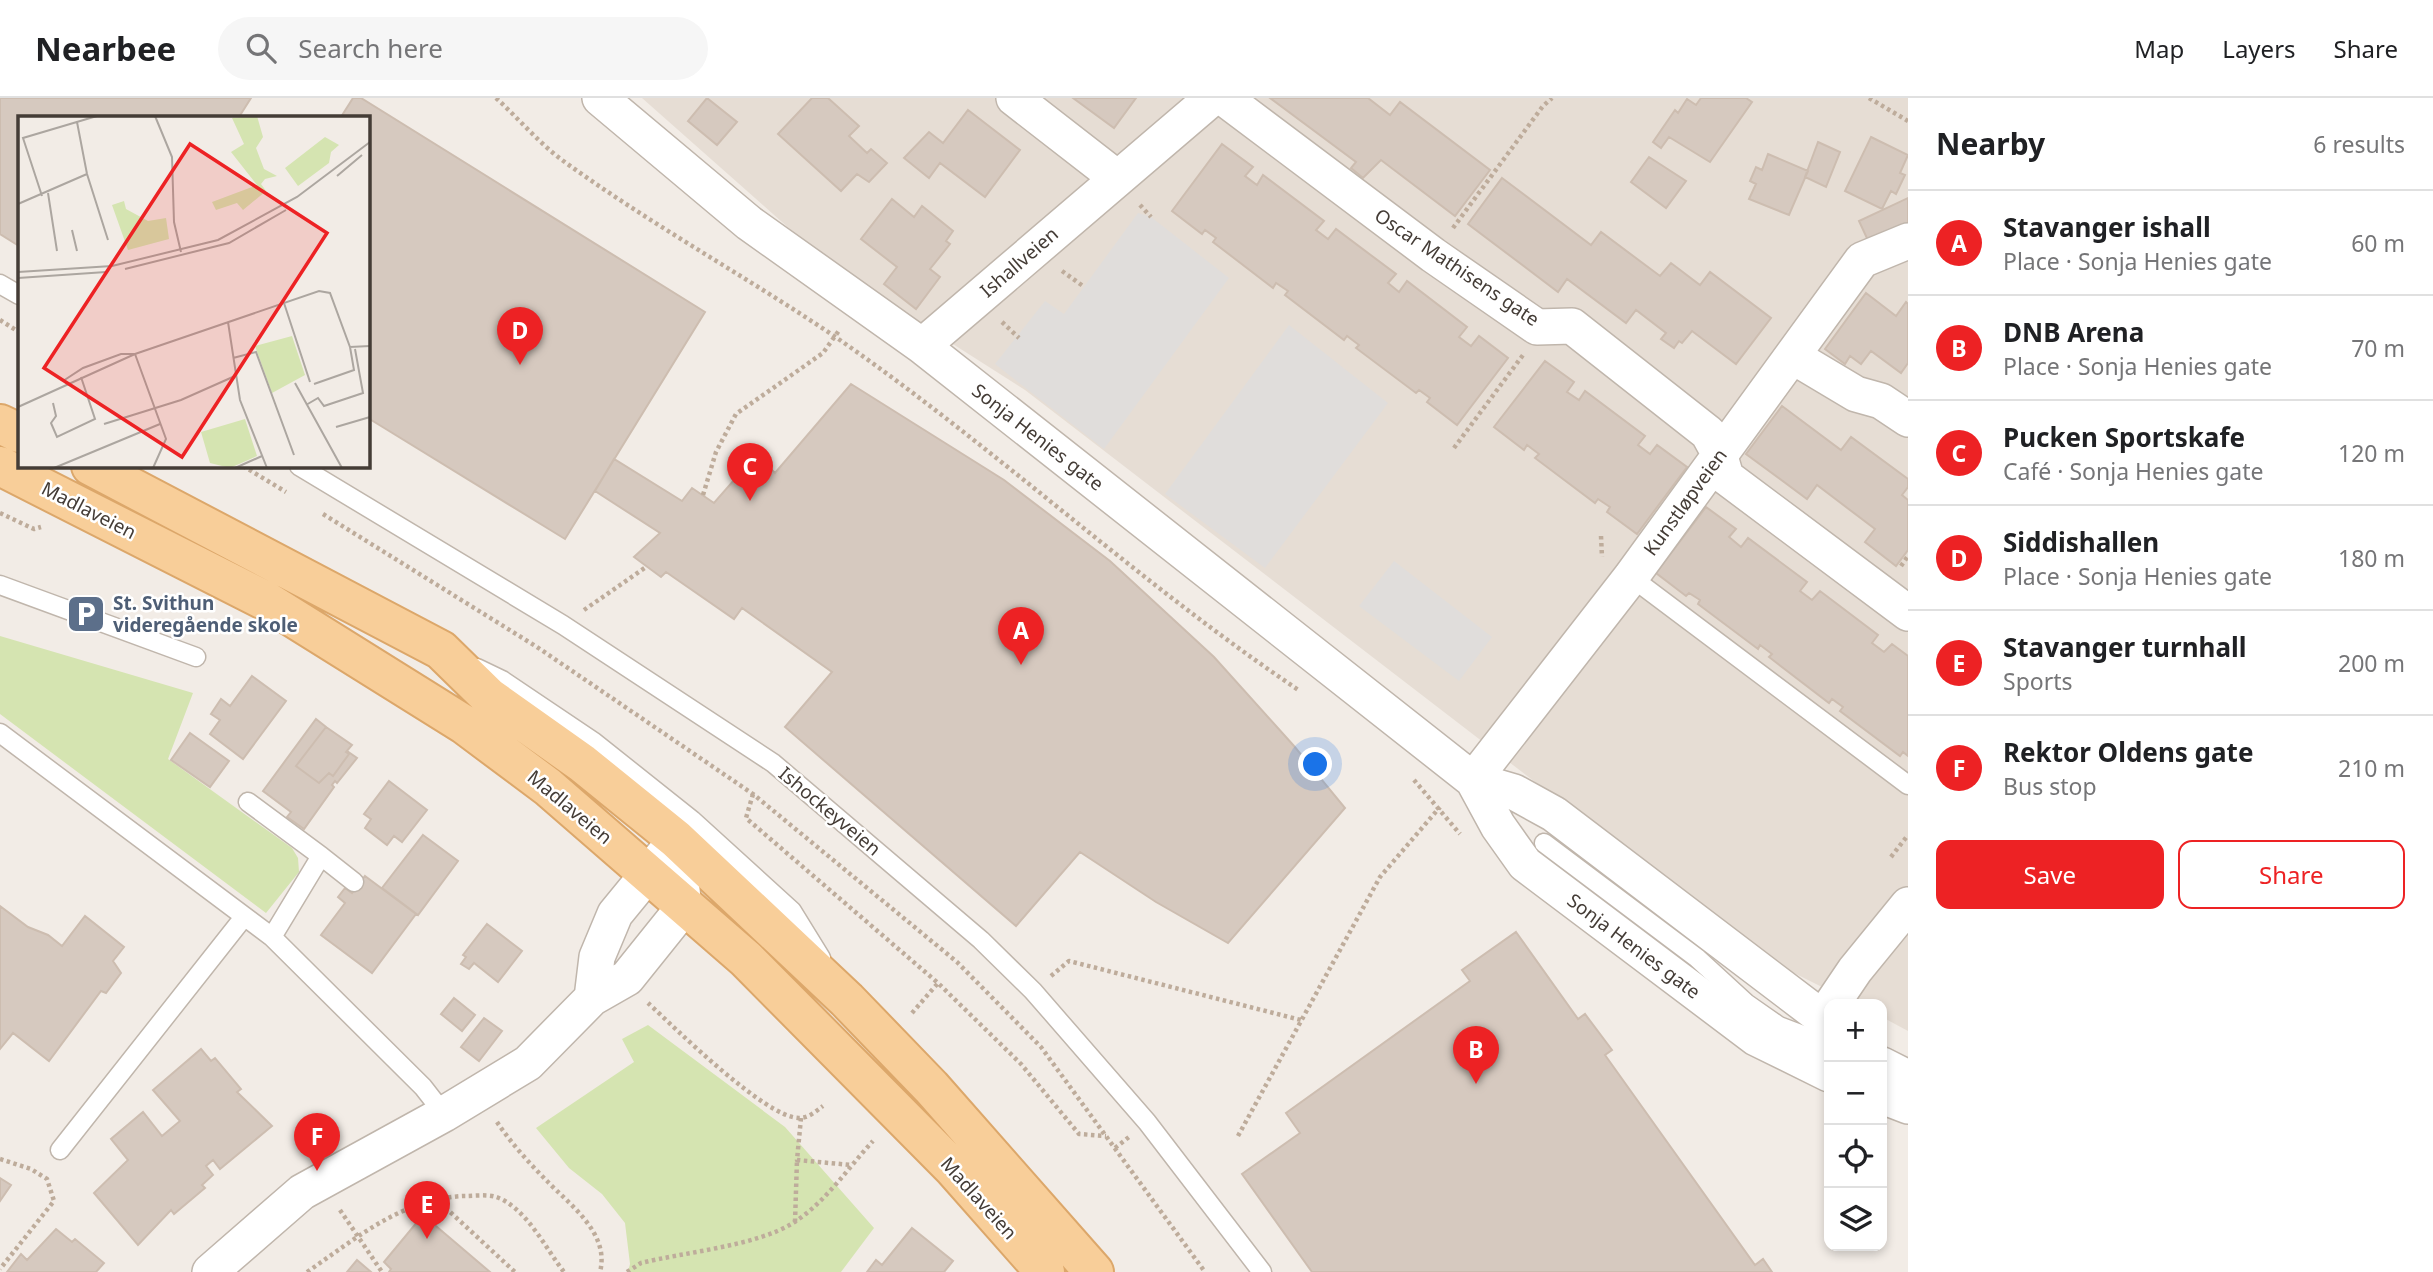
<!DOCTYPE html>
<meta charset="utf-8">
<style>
:root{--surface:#fff;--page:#f6f6f6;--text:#202124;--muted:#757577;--line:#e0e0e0;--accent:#ed2224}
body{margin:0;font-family:"Noto Sans",sans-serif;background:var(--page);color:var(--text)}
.controls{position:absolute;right:21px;bottom:21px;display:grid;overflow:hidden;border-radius:14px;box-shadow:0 4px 10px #0003}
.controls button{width:63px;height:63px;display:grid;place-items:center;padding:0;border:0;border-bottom:2px solid var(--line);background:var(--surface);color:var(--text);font:35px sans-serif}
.you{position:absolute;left:1316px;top:667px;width:24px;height:24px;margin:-18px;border:5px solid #fff;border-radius:50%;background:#1a73e8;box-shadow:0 0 0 10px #1a73e833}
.badge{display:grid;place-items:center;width:46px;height:46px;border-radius:50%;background:var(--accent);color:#fff;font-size:23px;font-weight:700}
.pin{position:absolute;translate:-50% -58px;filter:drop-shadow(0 2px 4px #0008)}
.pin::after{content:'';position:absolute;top:37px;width:24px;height:21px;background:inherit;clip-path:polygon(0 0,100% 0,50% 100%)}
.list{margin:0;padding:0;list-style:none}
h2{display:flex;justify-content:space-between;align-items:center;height:91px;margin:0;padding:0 28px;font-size:30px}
h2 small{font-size:23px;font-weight:400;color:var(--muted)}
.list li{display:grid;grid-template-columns:46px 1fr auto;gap:21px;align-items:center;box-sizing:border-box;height:105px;padding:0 28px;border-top:2px solid var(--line)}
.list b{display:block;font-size:26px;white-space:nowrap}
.list p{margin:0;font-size:23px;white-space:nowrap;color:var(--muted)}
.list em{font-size:23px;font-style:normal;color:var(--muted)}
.actions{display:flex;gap:14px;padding:21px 28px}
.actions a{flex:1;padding:16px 0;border:2px solid var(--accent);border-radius:14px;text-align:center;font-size:24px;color:var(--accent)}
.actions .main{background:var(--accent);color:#fff}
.icon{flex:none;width:38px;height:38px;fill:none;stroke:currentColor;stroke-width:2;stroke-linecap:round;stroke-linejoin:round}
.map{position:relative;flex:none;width:1908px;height:1174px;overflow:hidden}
header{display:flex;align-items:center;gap:42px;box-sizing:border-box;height:98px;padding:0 35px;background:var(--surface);border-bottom:2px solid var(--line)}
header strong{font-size:33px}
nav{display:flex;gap:38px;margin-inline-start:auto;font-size:24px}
.search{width:490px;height:63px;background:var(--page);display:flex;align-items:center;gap:18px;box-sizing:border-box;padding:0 24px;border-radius:38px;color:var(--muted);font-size:26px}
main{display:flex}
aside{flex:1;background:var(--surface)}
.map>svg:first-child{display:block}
.residential{fill:#e6ddd4}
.green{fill:#d5e4b1}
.parking{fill:#e0dddb}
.building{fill:#d6c9bf;stroke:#cdbdb0;stroke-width:2}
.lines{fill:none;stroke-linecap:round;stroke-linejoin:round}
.lane-casing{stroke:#c0b6ac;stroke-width:21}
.street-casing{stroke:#c0b6ac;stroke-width:38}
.primary-casing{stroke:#dca76a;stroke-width:42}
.path{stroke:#beac9b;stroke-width:4.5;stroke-dasharray:3.5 3.5;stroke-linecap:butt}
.lane{stroke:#fff;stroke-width:18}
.street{stroke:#fff;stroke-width:35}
.primary{stroke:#f8ce99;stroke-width:38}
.labels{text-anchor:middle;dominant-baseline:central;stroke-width:5;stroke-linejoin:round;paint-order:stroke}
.street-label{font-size:19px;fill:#443c36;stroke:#fff}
.service-label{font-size:19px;font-weight:bold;fill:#4e5e75;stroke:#fff;text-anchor:start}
.inset-road{fill:none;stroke:#aca6a0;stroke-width:2}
.view{fill:#ed2224;fill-opacity:0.15;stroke:#ed2224;stroke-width:3.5}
.inset-edge{fill:none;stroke:#443c36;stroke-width:3.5}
</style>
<header>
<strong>Nearbee</strong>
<div class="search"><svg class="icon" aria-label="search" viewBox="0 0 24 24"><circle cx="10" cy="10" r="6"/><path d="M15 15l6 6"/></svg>Search here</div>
<nav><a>Map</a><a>Layers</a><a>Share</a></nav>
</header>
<main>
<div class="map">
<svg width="1908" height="1174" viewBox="0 0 1908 1174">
<rect width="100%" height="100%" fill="#f2ece6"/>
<path class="residential" d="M642 0H1908V933L1882 919V906H1856L1764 860 1025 292 835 171Z"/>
<path class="green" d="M0 538 193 595 168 661 292 750 298 760 299 774 266 815 0 616Z
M648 927 785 1029 874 1130 841 1174H628L630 1166 625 1125 602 1096 569 1070 536 1030 634 964 622 941Z"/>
<path class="parking" d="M1138 115 1151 119 1229 180 1104 351 995 266 1045 203 1064 216Z
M1289 227 1388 305 1265 470 1165 396Z
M1394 463 1492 539 1459 583 1359 508Z"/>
<path class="building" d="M0 0H251L239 19H19V148L0 136Z
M353 0H361L705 214 565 441 368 320V19H341Z
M707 0 737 24 717 47 688 23Z
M812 0H828L859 28 849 38 867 55 871 51 887 65 869 84 857 76 841 93 778 36Z
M1073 0H1136L1114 30Z
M1270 0H1368L1390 17 1400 4 1490 72 1455 118 1381 62 1363 80 1351 70 1356 64Z
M1701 0H1746L1752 4 1710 64 1669 39 1661 50 1653 44 1675 12 1678 15 1687 1 1696 7Z
M968 12 1020 52 985 99 940 65 929 80 904 60 929 34 943 45Z
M1871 39 1908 57 1900 75 1905 77 1896 96 1891 93 1882 111 1845 93Z
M1818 44 1840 54 1826 89 1805 79Z
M1222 46 1253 69 1245 78 1257 87 1263 77 1324 123 1316 132 1328 141 1336 131 1396 176 1388 185 1399 194 1407 183 1467 229 1459 239 1471 248 1479 238 1508 260 1457 327 1427 304 1430 300 1419 292 1416 295 1356 250 1359 247 1347 238 1344 242 1285 197 1288 193 1276 185 1273 190 1213 144 1216 140 1205 132 1202 136 1172 113Z
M1768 56 1808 73 1789 117 1749 101 1756 86 1750 83 1756 69 1762 72Z
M1649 59 1686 83 1666 110 1631 84Z
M1502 80 1591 147 1601 134 1660 178 1671 165 1700 187 1710 174 1771 220 1736 266 1692 233 1682 245 1679 243 1674 250 1661 241 1666 235 1636 212 1626 225 1567 181 1558 194 1468 126Z
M1908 100V132L1871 149 1859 123Z
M892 101 914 119 922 108 953 133 946 143 950 146 930 171 940 179 916 211 884 186 897 169 861 141Z
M1866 195 1896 218 1906 204 1908 206V265L1901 275 1871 253 1861 266 1850 258 1845 266 1825 251Z
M1545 263 1574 284 1567 294 1579 302 1585 293 1645 338 1638 347 1650 356 1657 347 1687 369 1637 436 1607 414 1610 409 1598 401 1595 405 1535 360 1539 356 1527 347 1524 352 1494 329Z
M851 286 1004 382 1110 463 1214 559 1294 648 1345 710 1228 845 1156 804 1080 754 1016 828 785 629 832 574 742 510 734 521 666 474 661 479 634 459 660 435 595 393 614 361 682 403 692 390 714 405 756 357 775 375Z
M1782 308 1841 352 1851 339 1908 381V389L1902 397 1908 402V452L1896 468 1865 444 1875 431 1817 387 1807 401 1746 356Z
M1706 409 1736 431 1729 439 1741 449 1748 440 1807 484 1800 493 1812 502 1820 493 1878 537 1872 545 1884 554 1892 546 1908 558V658L1903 654 1900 658 1840 613 1843 609 1832 601 1829 605 1769 559 1772 556 1760 547 1758 551 1698 506 1700 502 1689 495 1686 498 1656 475Z
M252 578 286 603 243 661 210 636 220 622 211 616 221 601 230 608Z
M316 621 326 629 296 668 319 685 329 675 333 678 349 656 347 653 357 660 337 685 335 683 332 687 334 689 304 731 287 719 291 714 263 693Z
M326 629 352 647 346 654 349 656 333 678 329 675 319 685 296 668Z
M190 635 229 663 210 689 171 662Z
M389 683 427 712 402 744 394 738 387 747 365 730 371 721 364 716Z
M423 737 458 763 418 817 382 790Z
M365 778 416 816 372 875 321 837 345 805 338 799 345 790 352 795Z
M0 808 28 829 48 837 62 848 85 818 124 849 113 863 121 875 106 895 101 893 49 963 13 935 0 951Z
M487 826 522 853 498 884 474 865 469 871 461 866 466 859 463 857Z
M1516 834 1578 921 1585 916 1612 952 1605 957 1755 1167 1763 1161 1772 1174H1312L1242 1076 1300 1035 1286 1015 1470 883 1462 872Z
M454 900 475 917 462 933 441 916Z
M484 920 502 933 479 963 461 949Z
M201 951 211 963 215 960 241 991 237 994 272 1028 220 1071 213 1062 206 1068 213 1077 202 1087 205 1090 174 1116 171 1112 138 1147 94 1095 128 1062 111 1041 143 1014 162 1038 180 1023 153 992Z
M0 1080 11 1087 0 1103Z
M423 1117 490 1174H389L391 1171 384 1164Z
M912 1130 953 1163 944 1174H867L876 1162 882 1167Z
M56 1131 72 1144 75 1141 104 1165 96 1174H7L21 1156 27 1162Z
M357 1162 371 1174H347Z"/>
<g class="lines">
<defs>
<path id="lane" d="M0 186 19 197
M299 368 563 527 773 665 981 842 1033 893 1147 1024 1262 1174
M1631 479 1908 687
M0 487 196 559
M477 570 502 582 594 644 692 722 792 813 821 860
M0 635 272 839 423 989 444 1016
M248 704 321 758
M1544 745 1697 860 1746 905 1779 928 1829 947
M272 839 321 758 354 784
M60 1052 244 819"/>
<path id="street" d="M600 0 749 125 922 248 1473 682 1514 694 1554 716 1829 925
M1014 0 1117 80
M1224 0 1433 157 1537 229 1572 228 1708 335 1719 355 1726 379 1908 515
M922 248 1212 0
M1794 259 1856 296 1881 303 1908 321
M1473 682 1631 479 1862 162 1908 143
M1473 682 1498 728 1525 766 1756 940 1829 976
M592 900 597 859 615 816 665 755
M1832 906 1855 872 1908 807
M1882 967 1908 980
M1882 998 1908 1008
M210 1174 302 1094 444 1016 528 965 592 900 627 880 684 809 676 741"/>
<path id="primary" d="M0 326 19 335
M0 368 268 504 465 627 548 689 746 861 954 1071 1045 1174
M91 368 441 552 489 599 582 665 676 741 847 902 931 989 1094 1174"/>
</defs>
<use href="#lane" class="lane-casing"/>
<use href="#street" class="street-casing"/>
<use href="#primary" class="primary-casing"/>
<path class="path" d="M496 0C518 20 538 44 562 62 650 126 747 179 837 240 996 350 1140 486 1300 593
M1869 0 1908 23
M1140 107 1151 119
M1453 130 1543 8 1552 0
M1062 173 1083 188
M0 222 19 234
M1002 224 1019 240
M1454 350 1523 257
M243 368 286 394
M703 397 716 354 736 316 823 255 840 231
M0 415 34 431 41 429
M323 416 537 549 753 696 957 864 1041 949 1205 1174
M1601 438 1602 459
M1901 468 1908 458
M584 512 646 469
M1414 682 1460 736
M753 696 746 720 938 885 1021 966 1079 1036 1106 1038
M1891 759 1908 737
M1051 878 1069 863 1301 922
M648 905C675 930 766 1020 799 1020 809 1020 816 1013 823 1008
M912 915 938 885
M801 1020 797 1062 851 1067
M497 1024C511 1045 529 1065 547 1083 570 1107 610 1135 600 1174
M1238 1038 1380 779 1440 709
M1115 1050 1129 1039
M0 1061 31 1071 47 1081 54 1103 0 1171
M435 1100 515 1174
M340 1112 382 1174
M795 1124 797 1062
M307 1174C357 1140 401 1101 464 1098 474 1098 487 1096 496 1099 526 1109 546 1151 564 1174
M627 1174 641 1165C685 1154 756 1148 793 1125 826 1104 847 1071 873 1043"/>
<use href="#lane" class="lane"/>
<use href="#street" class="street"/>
<use href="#primary" class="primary"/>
</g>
<defs>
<symbol id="parking-square" viewBox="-11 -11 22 22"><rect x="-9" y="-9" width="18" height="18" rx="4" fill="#5c6f8a" stroke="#fff"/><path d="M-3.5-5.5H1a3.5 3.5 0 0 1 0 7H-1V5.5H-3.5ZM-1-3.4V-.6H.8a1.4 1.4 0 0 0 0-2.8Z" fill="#fff"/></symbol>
</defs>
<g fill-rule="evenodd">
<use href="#parking-square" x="64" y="494" width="44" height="44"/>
</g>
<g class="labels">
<g class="street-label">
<text transform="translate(1019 164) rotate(-41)">Ishallveien</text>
<text transform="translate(1457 169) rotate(34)">Oscar Mathisens gate</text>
<text transform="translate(1038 339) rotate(38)">Sonja Henies gate</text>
<text transform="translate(1685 404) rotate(-54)">Kunstløpveien</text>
<text transform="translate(89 412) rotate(27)">Madlaveien</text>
<text transform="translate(570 709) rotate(40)">Madlaveien</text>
<text transform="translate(830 713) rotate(40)">Ishockeyveien</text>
<text transform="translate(1634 848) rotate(37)">Sonja Henies gate</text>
<text transform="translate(979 1100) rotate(48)">Madlaveien</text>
</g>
<g class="service-label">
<text x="113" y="505">St. Svithun<tspan x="113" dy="22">videregående skole</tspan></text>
</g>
</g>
<g transform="translate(18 18)">
<rect width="352" height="352" fill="#f2ece6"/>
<path d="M239 0 245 21 238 32 246 53 259 60 247 63 243 68 248 75 225 94 219 87 198 94 194 86 239 69 213 36 226 28 214 2ZM307 21 321 29 313 36 311 47 280 70 267 52ZM106 85 108 93 130 105 148 102 151 123 110 134 94 89ZM274 220 287 259 254 277 237 230ZM227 303 239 340 212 352 192 347 183 316Z" fill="#d5e4b1"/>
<path class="inset-road" d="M137 0 154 41 156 106 163 136M59 6 69 58 90 124M319 60 344 39M30 77 39 135M24 80 5 22 79 0M0 88 69 58M54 114 59 135M107 153 211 127 268 94M0 156 94 150 200 124 279 81 352 26M0 162 88 156M266 187 292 266M210 206 222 284 249 352M117 238 148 323 135 352M215 242 238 236 276 339M45 265 65 252 103 238H117M277 267 324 352M296 268 336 254 332 231M35 287 38 300 33 307 39 321 77 303 63 261M288 289 300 282 306 290 345 277 337 233M0 291 117 238 301 175 312 177 332 231 352 230M86 308 163 284 217 260M318 311 352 301M36 352 142 308M217 352 244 340"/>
<path class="view" d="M172 28 309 117 164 341 26 252Z"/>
<rect width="352" height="352" class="inset-edge"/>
</g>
</svg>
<div class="controls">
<button>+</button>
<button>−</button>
<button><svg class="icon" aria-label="locate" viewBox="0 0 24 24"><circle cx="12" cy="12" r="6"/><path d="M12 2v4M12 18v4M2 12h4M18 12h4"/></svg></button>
<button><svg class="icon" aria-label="layers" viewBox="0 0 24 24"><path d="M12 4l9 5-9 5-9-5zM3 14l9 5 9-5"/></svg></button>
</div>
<div class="you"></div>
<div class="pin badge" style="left:1021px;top:567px">A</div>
<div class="pin badge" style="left:1476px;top:986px">B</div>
<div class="pin badge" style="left:750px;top:403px">C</div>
<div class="pin badge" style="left:520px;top:267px">D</div>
<div class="pin badge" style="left:427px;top:1141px">E</div>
<div class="pin badge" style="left:317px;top:1073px">F</div>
</div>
<aside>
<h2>Nearby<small>6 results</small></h2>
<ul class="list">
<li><span class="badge">A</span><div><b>Stavanger ishall</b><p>Place · Sonja Henies gate</p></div><em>60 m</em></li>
<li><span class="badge">B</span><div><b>DNB Arena</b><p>Place · Sonja Henies gate</p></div><em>70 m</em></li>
<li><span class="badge">C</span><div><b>Pucken Sportskafe</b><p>Café · Sonja Henies gate</p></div><em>120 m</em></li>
<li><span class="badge">D</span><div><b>Siddishallen</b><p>Place · Sonja Henies gate</p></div><em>180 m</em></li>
<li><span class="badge">E</span><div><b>Stavanger turnhall</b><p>Sports</p></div><em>200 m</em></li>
<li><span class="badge">F</span><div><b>Rektor Oldens gate</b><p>Bus stop</p></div><em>210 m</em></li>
</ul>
<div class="actions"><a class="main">Save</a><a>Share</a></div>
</aside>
</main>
